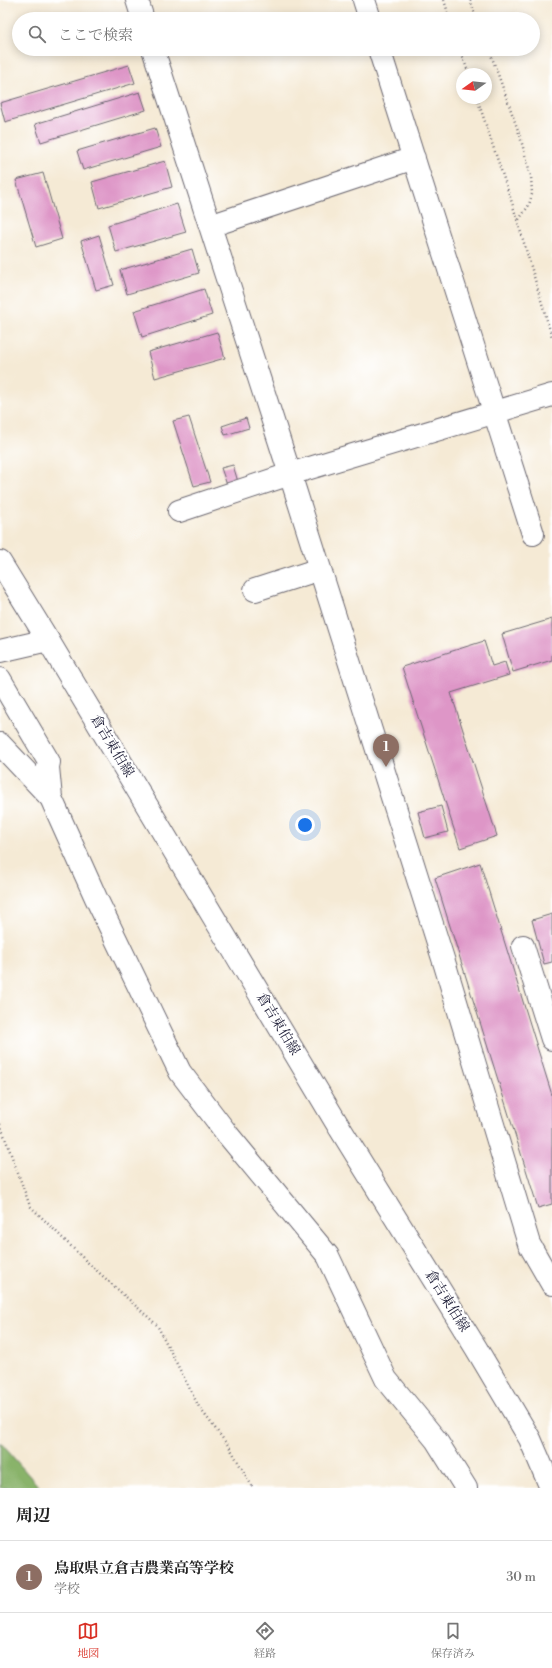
<!DOCTYPE html>
<html lang="ja">
<meta charset="utf-8">
<style>
:root{--surface:#fff;--page:#f2f2f2;--text:#222;--muted:#767676;--line:#e0e0e0;--accent:#d93025}
body{margin:0;font-family:"Libre Bodoni","Noto Serif JP",serif;background:var(--page);color:var(--text)}
.compass{position:absolute;left:456px;top:68px;width:36px;height:36px;border-radius:50%;background:var(--surface);box-shadow:0 2px 10px #0003;rotate:255deg}
.you{position:absolute;left:305px;top:825px;width:14px;height:14px;margin:-10px;border:3px solid #fff;border-radius:50%;background:#1a73e8;box-shadow:0 0 0 6px #1a73e833}
.badge{display:grid;place-items:center;width:26px;height:26px;border-radius:50%;background:var(--accent);color:#fff;font-size:13px;font-weight:700}
.pin{position:absolute;translate:-50% -33px;filter:drop-shadow(0 1px 2px #0008)}
.pin::after{content:'';position:absolute;top:21px;width:14px;height:12px;background:inherit;clip-path:polygon(0 0,100% 0,50% 100%)}
.list{margin:0;padding:0;list-style:none}
h2{display:flex;justify-content:space-between;align-items:center;height:52px;margin:0;padding:0 16px;font-size:17px}
h2 small{font-size:13px;font-weight:400;color:var(--muted)}
.list li{display:grid;grid-template-columns:26px 1fr auto;gap:12px;align-items:center;box-sizing:border-box;height:72px;padding:0 16px;border-top:1px solid var(--line)}
.list b{display:block;font-size:15px;white-space:nowrap}
.list p{margin:0;font-size:13px;white-space:nowrap;color:var(--muted)}
.list em{font-size:13px;font-style:normal;color:var(--muted)}
.icon{flex:none;width:22px;height:22px;fill:none;stroke:currentColor;stroke-width:2;stroke-linecap:round;stroke-linejoin:round}
.map{position:relative;flex:none;width:552px;height:1488px;overflow:hidden}
.search{position:absolute;background:var(--surface);box-shadow:0 2px 10px #0003;left:12px;right:12px;top:12px;height:44px;display:flex;align-items:center;gap:10px;box-sizing:border-box;padding:0 14px;border-radius:22px;color:var(--muted);font-size:15px}
.sheet{height:124px;background:var(--surface)}
nav{display:flex;justify-content:space-around;align-items:center;box-sizing:border-box;height:56px;border-top:1px solid var(--line);background:var(--surface);font-size:11px;color:var(--muted)}
nav a{display:grid;justify-items:center;gap:2px}
nav .on{color:var(--accent)}
.map>svg:first-child{display:block}
.forest{fill:#89b36a;stroke:#566a52}
.building{fill:#de96c7}
.lines{fill:none;stroke-linecap:round;stroke-linejoin:round}
.minor-casing{stroke:#6c6871;stroke-width:24}
.major-casing{stroke:#6c6871;stroke-width:24}
.path{stroke:#6c6871;stroke-width:2.5;stroke-dasharray:1 3;stroke-linecap:butt}
.minor{stroke:#fff;stroke-width:22}
.major{stroke:#fff;stroke-width:22}
.labels{text-anchor:middle;dominant-baseline:central;stroke-width:4;stroke-linejoin:round;paint-order:stroke}
.street-label{font-size:14px;fill:#22223b;stroke:#fff}
</style>
<div class="map">
<svg width="552" height="1488" viewBox="0 0 552 1488">
<rect width="100%" height="100%" fill="#fff"/>
<filter id="ink" filterUnits="userSpaceOnUse"><feTurbulence type="fractalNoise" baseFrequency=".025" numOctaves="2"/><feDisplacementMap in="SourceGraphic" scale="8" xChannelSelector="R" yChannelSelector="G"/><feConvolveMatrix kernelMatrix="1 2 1 2 8 2 1 2 1" color-interpolation-filters="sRGB"/></filter>
<filter id="wash" filterUnits="userSpaceOnUse"><feTurbulence type="fractalNoise" baseFrequency=".012" numOctaves="4" result="noise"/><feDisplacementMap in="SourceGraphic" scale="16" xChannelSelector="R" yChannelSelector="G"/><feGaussianBlur stdDeviation="0.9" result="paint"/><feColorMatrix in="noise" values="0 0 0 0 0 0 0 0 0 0 0 0 0 0 0 0 0 1.4 0 .05"/><feComposite in="paint" operator="in"/></filter>
<g filter="url(#wash)">
<rect width="100%" height="100%" fill="#f5ead5"/>
<path class="forest" d="M0 1442 40 1488H0Z"/>
<g id="blocks">
<path class="building" d="M129 65 135 83 5 122 0 103Z
M140 92 146 110 41 142 35 124Z
M155 128 161 147 83 170 77 151Z
M165 161 172 187 99 208 92 182Z
M43 173 62 239 36 247 16 180Z
M177 204 186 232 116 252 108 225Z
M99 235 114 285 96 290 81 241Z
M192 249 199 273 127 294 120 270Z
M204 289 212 315 142 337 134 311Z
M217 332 225 358 155 378 148 352Z
M189 417 210 482 194 486 173 421Z
M246 418 249 428 225 435 222 426Z
M233 465 238 482 227 485 221 468Z
M552 619V660L513 672 502 634Z
M484 641 492 666 505 662 509 675 451 693 497 836 460 848 402 667Z
M441 806 448 832 425 838 418 812Z
M480 863 552 1095V1204L538 1208 435 878Z
M552 914V962L544 964 532 920Z"/>
</g>
</g>
<g filter="url(#ink)">
<use href="#blocks" fill-opacity="0" stroke="#6c6871" stroke-width="1"/>
<g class="lines">
<defs>
<path id="minor" d="M137 0 143 19
M364 0 370 19
M153 49 290 474 445 965 529 1244 552 1284
M379 49 533 534
M210 226 414 158
M179 511 290 474 552 395
M255 590 320 569
M0 651 48 640
M0 679 49 762 48 767 51 798 96 898 180 1072 228 1135 328 1256 386 1379 436 1440 466 1488
M0 744 51 798
M523 946 552 1039"/>
<path id="major" d="M0 562 48 640 336 1122 476 1348 530 1439 551 1488"/>
</defs>
<use href="#minor" class="minor-casing"/>
<use href="#major" class="major-casing"/>
<path class="path" d="M444 0 450 19
M470 0 477 19
M460 49 469 74
M489 49 519 133 531 176 532 194 529 205 518 221
M477 98 513 206 552 337
M0 1124 30 1206 85 1260 157 1325 199 1407 230 1448 253 1488"/>
<use href="#minor" class="minor"/>
<use href="#major" class="major"/>
</g>
</g>
<g class="labels">
<g class="street-label">
<text transform="translate(112 746) rotate(59)">倉吉東伯線</text>
<text transform="translate(278 1024) rotate(59)">倉吉東伯線</text>
<text transform="translate(447 1301) rotate(58)">倉吉東伯線</text>
</g>
</g>
</svg>
<svg class="compass" viewBox="-18 -18 36 36"><path d="M0-13l5 13h-10z" fill="#e53935"/><path d="M0 13l5-13h-10z" fill="#767676"/></svg>
<div class="you"></div>
<div class="pin badge" style="left:386px;top:767px;background:#8d6e63">1</div>
<div class="search"><svg class="icon" aria-label="search" viewBox="0 0 24 24"><circle cx="10" cy="10" r="6"/><path d="M15 15l6 6"/></svg>ここで検索</div>
</div>
<section class="sheet">
<h2>周辺<small></small></h2>
<ul class="list">
<li><span class="badge" style="background:#8d6e63">1</span><div><b>鳥取県立倉吉農業高等学校</b><p>学校</p></div><em>30 m</em></li>
</ul>
</section>
<nav>
<a class="on"><svg class="icon" aria-label="map" viewBox="0 0 24 24"><path d="M3 6l6-2 6 2 6-2v14l-6 2-6-2-6 2zM9 4v14M15 6v14"/></svg>地図</a>
<a><svg class="icon" aria-label="directions" viewBox="0 0 24 24"><path d="M12 3l9 9-9 9-9-9zM9 14v-3h6M13 9l2 2-2 2"/></svg>経路</a>
<a><svg class="icon" aria-label="saved" viewBox="0 0 24 24"><path d="M7 4h10v16l-5-4-5 4z"/></svg>保存済み</a>
</nav>
